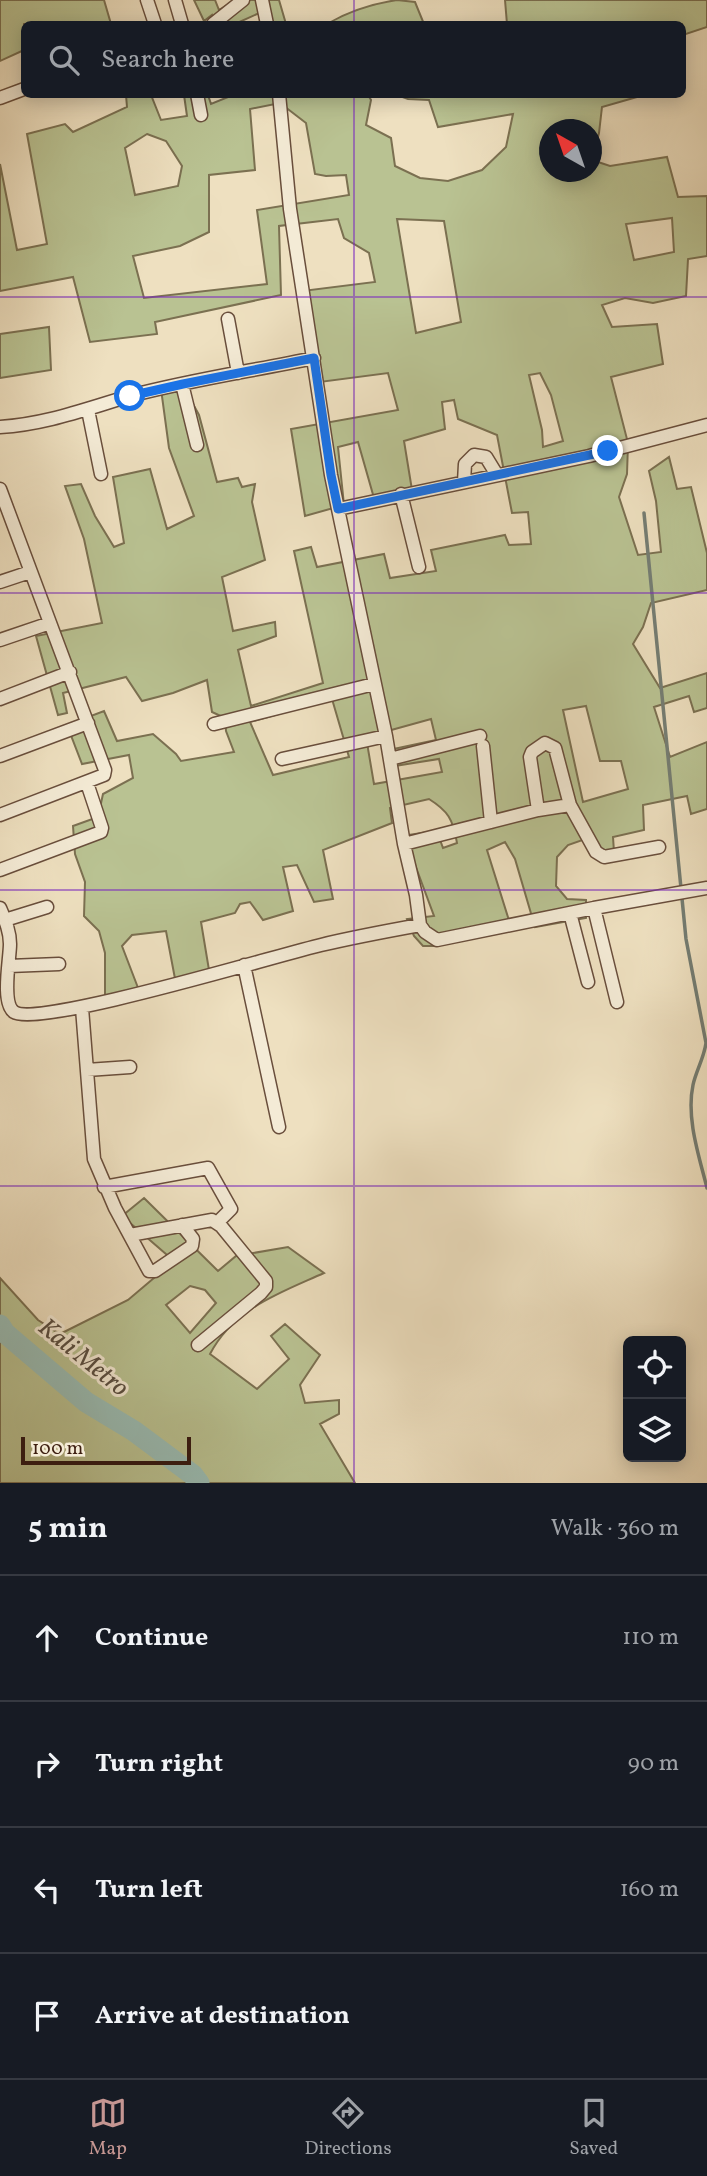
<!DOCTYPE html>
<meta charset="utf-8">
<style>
:root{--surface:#171b24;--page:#20242c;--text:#f1f3f6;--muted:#9ea1a6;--line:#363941;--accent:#c59692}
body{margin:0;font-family:Vollkorn,serif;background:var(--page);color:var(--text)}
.controls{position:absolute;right:21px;bottom:21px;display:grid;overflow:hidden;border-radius:10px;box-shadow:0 4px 18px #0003}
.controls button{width:63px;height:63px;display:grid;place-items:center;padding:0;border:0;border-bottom:2px solid var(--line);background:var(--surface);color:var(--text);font:35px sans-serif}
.compass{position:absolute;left:539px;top:119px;width:63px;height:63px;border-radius:50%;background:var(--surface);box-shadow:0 4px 18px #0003;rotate:320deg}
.scale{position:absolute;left:21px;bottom:18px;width:170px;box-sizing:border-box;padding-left:7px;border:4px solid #3d1e10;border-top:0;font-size:19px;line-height:24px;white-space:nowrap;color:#3d1e10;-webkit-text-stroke:5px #f4ebd6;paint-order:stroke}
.stop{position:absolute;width:21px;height:21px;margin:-16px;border:5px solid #1a73e8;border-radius:50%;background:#fff}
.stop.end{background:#1a73e8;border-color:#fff;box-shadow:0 2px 7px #0008}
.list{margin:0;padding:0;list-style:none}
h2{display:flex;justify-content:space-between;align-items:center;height:91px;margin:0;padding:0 28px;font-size:30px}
h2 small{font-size:23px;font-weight:400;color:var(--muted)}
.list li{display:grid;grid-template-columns:46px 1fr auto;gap:21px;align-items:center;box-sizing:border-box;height:126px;padding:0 28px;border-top:2px solid var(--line)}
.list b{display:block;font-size:26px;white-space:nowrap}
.list em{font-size:23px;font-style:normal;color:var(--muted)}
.icon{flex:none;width:38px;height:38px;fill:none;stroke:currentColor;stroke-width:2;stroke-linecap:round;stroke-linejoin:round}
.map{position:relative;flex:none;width:707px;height:1483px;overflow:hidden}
.search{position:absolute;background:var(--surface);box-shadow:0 4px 18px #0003;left:21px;right:21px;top:21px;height:77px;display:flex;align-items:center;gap:18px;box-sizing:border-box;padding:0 24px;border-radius:10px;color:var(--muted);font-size:26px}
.sheet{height:595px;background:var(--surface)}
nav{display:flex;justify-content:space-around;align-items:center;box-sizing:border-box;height:98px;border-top:2px solid var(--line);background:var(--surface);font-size:19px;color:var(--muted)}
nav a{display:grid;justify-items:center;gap:4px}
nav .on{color:var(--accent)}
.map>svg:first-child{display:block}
.green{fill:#b9c292;stroke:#7b7051;stroke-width:2;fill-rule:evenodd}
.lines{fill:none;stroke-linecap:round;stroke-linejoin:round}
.stream{stroke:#747d73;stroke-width:3.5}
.river{stroke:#99bdb5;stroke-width:21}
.minor-casing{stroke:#694e3c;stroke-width:15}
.minor{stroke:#f4ebd6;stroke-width:12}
.route{stroke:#1a73e8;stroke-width:9}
.grid{fill:none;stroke:#7b2cbf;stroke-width:2;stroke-opacity:0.55}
.labels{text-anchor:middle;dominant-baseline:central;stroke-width:6;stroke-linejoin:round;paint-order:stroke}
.water-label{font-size:26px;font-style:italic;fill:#594e42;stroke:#f4ebd6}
</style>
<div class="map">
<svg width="707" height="1483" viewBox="0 0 707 1483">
<rect width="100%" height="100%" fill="#eee0c0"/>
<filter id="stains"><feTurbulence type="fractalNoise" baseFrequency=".00286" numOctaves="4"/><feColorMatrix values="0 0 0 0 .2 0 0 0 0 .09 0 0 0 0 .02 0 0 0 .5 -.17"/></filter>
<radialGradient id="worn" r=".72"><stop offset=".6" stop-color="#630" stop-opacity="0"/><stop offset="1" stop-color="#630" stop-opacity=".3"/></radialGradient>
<path class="green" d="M0 0H104L111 24H24V50L0 61Z
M194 0H215L219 10 235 0H279L286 24H268L266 10 235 24H215L212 15 204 21Z
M397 0 415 2 424 24H327C349 11 371 4 397 0Z
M505 0H707V27L683 35 682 24H507Z
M126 95H151L161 120 187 116 184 95H208L211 104 233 95H368L371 100 366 125 391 138 395 166 420 178 448 181 482 170 506 147 513 114 438 127 429 100 408 99 397 95H644L602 107 599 133 592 160 610 166 667 157 678 197 707 196V256L688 259 686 296 653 303 625 298 602 305 612 327 657 324 663 364 611 377 628 443 627 474 619 497 638 555 661 552 656 501 649 471 669 457 677 489 691 487 707 553V590L651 603 643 627 633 644 660 688 707 673V708L694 712 689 696 654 707 670 757 707 742V809L691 814 687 796 643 805 644 830 613 837 614 852 598 857 591 837 568 845 557 857 556 886 567 899 586 900V918L535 927 515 859 505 842 487 850 512 930 436 946H423L414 936 407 919 434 916 414 862 408 835 428 832 439 837 443 848 457 843C453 819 448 811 429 799L390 808 392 823 323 850 333 899 314 902 297 865 283 867 293 911 263 920 250 902 240 904 235 913 201 922 210 976 176 984 166 931 132 935 122 946 140 993 105 1004V953L99 931 84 916 85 882 75 854 73 826 98 817 103 794 133 778 129 755 82 764 67 725 104 711 117 741 153 734 176 754 181 761 234 752 226 731 225 718 212 712 207 680 173 693 142 701 126 677 63 693 67 713 58 715 36 636 102 623 84 539 65 486 81 484 95 516 114 547 124 543 113 477 150 469 167 529 194 516 169 448 161 389 182 384 199 415 217 482 238 478 242 487 255 484 252 502 265 560 222 577 233 631 275 622 276 636 238 650 251 706 323 683 294 551 311 547 317 567 384 554 390 578 436 571 431 550 505 535 509 545 531 544 528 512 512 513 497 435 458 419 454 400 442 402 445 429 404 441 412 490 374 498 358 442 338 447 344 505 305 516 291 429 398 410 388 373 320 382 302 291 375 282 369 253 344 238 338 219 279 226 281 295 155 322 157 334 90 342 73 277 0 291V164L17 250 47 244 27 134 65 124 73 132 127 107ZM280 103 306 123 315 174 326 176 346 175 349 195 257 210 267 284 144 298 133 256 180 246 209 232V175L255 170 250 109ZM550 130H592V172H550ZM147 134 166 141 182 166 178 186 135 195 125 148ZM672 218 674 252 634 260 626 224ZM397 219 444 221 461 322 416 333ZM540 373 551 395 563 441 543 447 542 430 529 375ZM332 699 349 757 273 775 250 722ZM586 706 600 761H621L628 789 583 802 563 710ZM431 719 436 740 384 751 388 767 439 759 442 772 374 784 366 737Z
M49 327 51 370 0 378V334Z
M144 1198 218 1271 236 1256 288 1247 324 1273C280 1293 234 1308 210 1354L257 1389 289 1359 271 1336 285 1324 320 1355 300 1385 305 1403 339 1400V1414L320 1424 355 1483H0V1333L5 1332 0 1325V1278L38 1320 60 1334 128 1300 174 1261 122 1216ZM190 1286 205 1290 216 1303 190 1333 166 1305Z"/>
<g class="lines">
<path class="stream" d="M644 513 686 939 706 1043C704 1058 696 1071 693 1085 686 1118 699 1156 707 1188"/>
<path class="river" d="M0 1325 5 1333 86 1402 134 1431 193 1475 199 1483"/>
<defs>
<path id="minor" d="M147 0 155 24
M175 0 182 24
M262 0 267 24
M213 24 243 0
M197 94 201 115
M279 94 290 209 331 475 338 509 589 456 707 425
M0 98 24 89
M228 319 238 373
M182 384 197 445
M88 410 101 474
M0 427C47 424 85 409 130 396 190 380 252 371 314 358
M464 482 465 464 474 455 486 457 497 475
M0 489 105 770 104 775 0 815
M401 494 419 567
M338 509 386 736 404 844 416 895 420 925 425 932 437 940 594 908 707 888
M0 582 30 572
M0 640 50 623
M0 699 70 672
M214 724 374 684
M483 746 491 822
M0 756 88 723
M282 759 386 736
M390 759 480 736
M538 810 570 805 596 852 604 857 659 847
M404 844 538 810 530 757 532 752 545 743 555 748 570 805
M0 870 101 832 102 828 87 783
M0 908C5 920 10 931 10 944 10 959 1 1003 14 1012 38 1028 278 955 321 945 354 937 387 931 420 925
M594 908 617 1002
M570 913 588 982
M5 920 47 907
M244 965 279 1127
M9 966 59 964
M82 1008 94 1159 115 1208 149 1271H155L192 1246 193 1239 182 1225
M87 1070 130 1067
M104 1187 208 1168 231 1209 218 1222
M130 1235 212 1220 221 1226 266 1281V1287L261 1293 198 1345"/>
</defs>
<use href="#minor" class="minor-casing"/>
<use href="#minor" class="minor"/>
</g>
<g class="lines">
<path class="route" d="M130 396 183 384 314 358 331 475 338 509 608 451"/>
</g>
<path class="grid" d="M354 0V24M354 94V1483M0 297H707M0 593H707M0 890H707M0 1186H707"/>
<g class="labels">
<g class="water-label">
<text transform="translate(83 1358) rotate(39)">Kali Metro</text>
</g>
</g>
<rect width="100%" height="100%" filter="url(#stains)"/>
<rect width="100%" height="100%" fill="url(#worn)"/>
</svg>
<div class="controls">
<button><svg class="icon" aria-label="locate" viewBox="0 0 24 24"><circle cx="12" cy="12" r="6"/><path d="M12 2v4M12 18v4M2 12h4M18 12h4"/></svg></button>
<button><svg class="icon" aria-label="layers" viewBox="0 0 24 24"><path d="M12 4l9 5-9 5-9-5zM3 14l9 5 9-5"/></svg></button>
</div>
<svg class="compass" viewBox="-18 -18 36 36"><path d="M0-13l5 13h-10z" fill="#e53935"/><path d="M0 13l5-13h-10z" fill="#9ea1a6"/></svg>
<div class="scale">100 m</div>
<div class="stop" style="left:130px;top:396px"></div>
<div class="stop end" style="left:608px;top:451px"></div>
<div class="search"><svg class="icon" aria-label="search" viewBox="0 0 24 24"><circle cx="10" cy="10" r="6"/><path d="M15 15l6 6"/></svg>Search here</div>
</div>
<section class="sheet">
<h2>5 min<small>Walk · 360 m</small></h2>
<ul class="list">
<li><svg class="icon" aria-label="ahead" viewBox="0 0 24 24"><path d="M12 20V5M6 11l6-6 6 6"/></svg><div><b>Continue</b></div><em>110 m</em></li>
<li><svg class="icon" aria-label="right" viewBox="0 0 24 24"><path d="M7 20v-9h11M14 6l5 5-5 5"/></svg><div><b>Turn right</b></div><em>90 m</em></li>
<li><svg class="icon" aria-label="left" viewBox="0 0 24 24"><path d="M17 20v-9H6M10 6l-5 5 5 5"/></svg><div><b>Turn left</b></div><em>160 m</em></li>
<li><svg class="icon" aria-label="arrive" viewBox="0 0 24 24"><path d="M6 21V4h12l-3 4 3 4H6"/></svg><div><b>Arrive at destination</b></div></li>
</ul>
</section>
<nav>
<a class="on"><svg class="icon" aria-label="map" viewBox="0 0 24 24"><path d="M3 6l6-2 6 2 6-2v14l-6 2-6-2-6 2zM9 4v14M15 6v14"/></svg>Map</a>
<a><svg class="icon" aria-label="directions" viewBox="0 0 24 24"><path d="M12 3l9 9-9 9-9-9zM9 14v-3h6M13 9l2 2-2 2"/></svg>Directions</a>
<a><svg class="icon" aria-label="saved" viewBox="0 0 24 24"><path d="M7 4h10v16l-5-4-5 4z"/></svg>Saved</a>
</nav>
